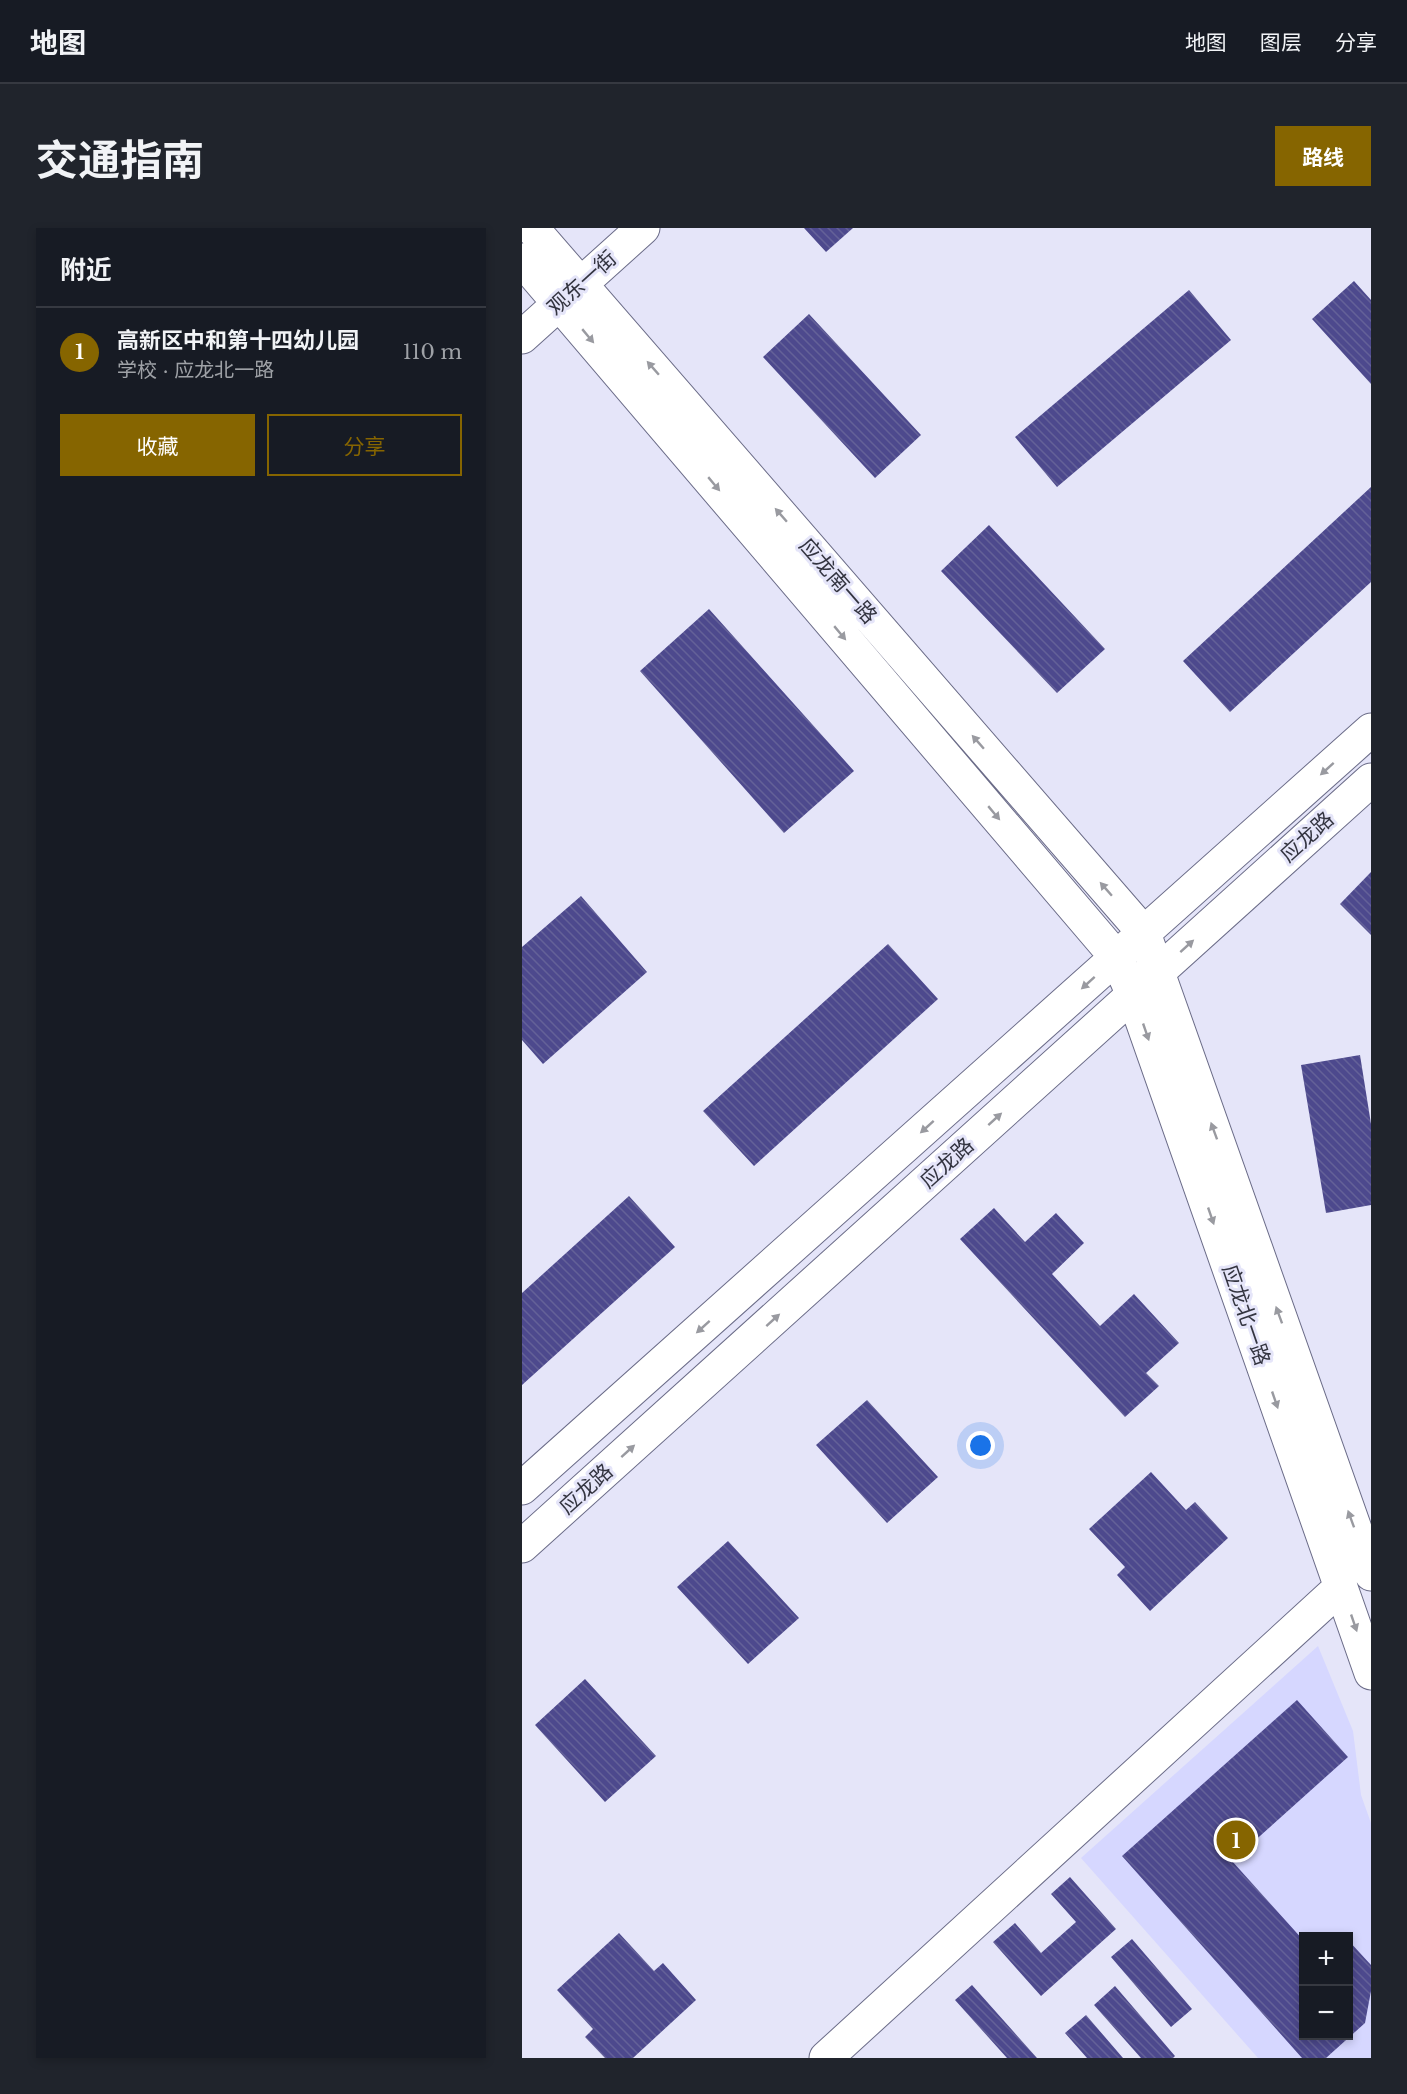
<!DOCTYPE html>
<html lang="zh">
<meta charset="utf-8">
<style>
:root{--surface:#171b24;--page:#20242c;--text:#f1f3f6;--muted:#9ea1a6;--line:#363941;--accent:#866500}
body{margin:0;font-family:"Libre Baskerville","Noto Sans SC",serif;background:var(--page);color:var(--text)}
.controls{position:absolute;right:18px;bottom:18px;display:grid;overflow:hidden;border-radius:0px;box-shadow:0 3px 9px #0003}
.controls button{width:54px;height:54px;display:grid;place-items:center;padding:0;border:0;border-bottom:2px solid var(--line);background:var(--surface);color:var(--text);font:30px sans-serif}
.you{position:absolute;left:459px;top:1218px;width:21px;height:21px;margin:-15px;border:4px solid #fff;border-radius:50%;background:#1a73e8;box-shadow:0 0 0 9px #1a73e833}
.badge{display:grid;place-items:center;width:39px;height:39px;border-radius:50%;background:var(--accent);color:#fff;font-size:20px;font-weight:700}
.pin{position:absolute;translate:-50% -50%;border:3px solid #fff;box-shadow:0 2px 6px #0006}
.list{margin:0;padding:0;list-style:none}
h2{display:flex;justify-content:space-between;align-items:center;height:78px;margin:0;padding:0 24px;font-size:26px}
h2 small{font-size:20px;font-weight:400;color:var(--muted)}
.list li{display:grid;grid-template-columns:39px 1fr auto;gap:18px;align-items:center;box-sizing:border-box;height:90px;padding:0 24px;border-top:2px solid var(--line)}
.list b{display:block;font-size:22px;white-space:nowrap}
.list p{margin:0;font-size:20px;white-space:nowrap;color:var(--muted)}
.list em{font-size:20px;font-style:normal;color:var(--muted)}
.actions{display:flex;gap:12px;padding:18px 24px}
.actions a{flex:1;padding:14px 0;border:2px solid var(--accent);border-radius:0px;text-align:center;font-size:21px;color:var(--accent)}
.actions .main{background:var(--accent);color:#fff}
.map{position:relative;flex:none;width:849px;height:1830px;overflow:hidden;border-radius:0px}
header{display:flex;align-items:center;gap:36px;box-sizing:border-box;height:84px;padding:0 30px;background:var(--surface);border-bottom:2px solid var(--line)}
header strong{font-size:28px}
nav{display:flex;gap:33px;margin-inline-start:auto;font-size:21px}
.intro{display:flex;align-items:center;justify-content:space-between;box-sizing:border-box;height:144px;padding:0 36px}
h1{margin:0;font-size:42px}
.button{padding:15px 27px;border-radius:0px;background:var(--accent);color:#fff;font-size:21px;font-weight:700}
main{display:flex;gap:36px;padding:0 36px}
aside{flex:1;background:var(--surface);border-radius:0px;box-shadow:0 3px 9px #0003}
.map>svg:first-child{display:block}
.built{fill:#d6d7ff;fill-rule:evenodd}
.building{fill:url(#building-back-hatch)}
.lines{fill:none;stroke-linecap:round;stroke-linejoin:round}
.minor-casing{stroke:#6b6c88;stroke-width:35}
.minor{stroke:#fff;stroke-width:33}
.oneway{fill:#999aa0}
.labels{text-anchor:middle;dominant-baseline:central;stroke-width:6;stroke-linejoin:round;paint-order:stroke}
.street-label{font-size:21px;fill:#333440;stroke:#e5e5f9}
</style>
<header>
<strong>地图</strong>
<nav><a>地图</a><a>图层</a><a>分享</a></nav>
</header>
<div class="intro"><h1>交通指南</h1><a class="button">路线</a></div>
<main>
<aside>
<h2>附近<small></small></h2>
<ul class="list">
<li><span class="badge">1</span><div><b>高新区中和第十四幼儿园</b><p>学校 · 应龙北一路</p></div><em>110 m</em></li>
</ul>
<div class="actions"><a class="main">收藏</a><a>分享</a></div>
</aside>
<div class="map">
<svg width="849" height="1830" viewBox="0 0 849 1830">
<defs>
<pattern id="building-back-hatch" width="6" height="6" patternUnits="userSpaceOnUse" patternTransform="scale(1.5)"><rect width="6" height="6" fill="#4d498d"/><path d="M-1 5l2 2M0 0l6 6M5-1l2 2" fill="none" stroke="#646198"/></pattern>
</defs>
<rect width="100%" height="100%" fill="#e5e5f9"/>
<path class="built" d="M796 1418 831 1503 839 1567 849 1595V1830H736L559 1630ZM782 1708H826V1808H782Z"/>
<path class="building" d="M282 0H331L304 24Z
M832 53 849 72V156L790 91Z
M667 62 709 112 535 259 493 209Z
M287 86 399 207 353 250 241 129Z
M849 259V354L708 484 661 433Z
M467 297 583 421 535 465 419 343Z
M187 381 332 543 262 605 118 443Z
M849 644V707L818 676Z
M59 668 125 744 21 836 0 812V719Z
M366 716 416 771 232 938 181 883Z
M838 827 849 896V977L804 985 779 837Z
M107 968 153 1019 0 1157V1065Z
M472 980 503 1014 534 985 562 1015 530 1046 578 1098 612 1066 657 1115 624 1145 637 1158 603 1189 438 1011Z
M345 1172 416 1249 365 1295 294 1217Z
M629 1244 664 1282 673 1274 706 1310 628 1383 595 1347 603 1339 567 1301Z
M206 1313 277 1390 226 1436 155 1359Z
M63 1451 134 1528 83 1574 13 1497Z
M775 1472 826 1529 710 1633 782 1713V1808H826V1712L849 1737V1763L843 1795 804 1830H780L600 1628Z
M548 1649 594 1701 519 1768 471 1714 493 1695 519 1725 554 1694 529 1666Z
M97 1705 132 1743 141 1735 174 1772 111 1830H83L63 1809 71 1801 35 1762Z
M610 1711 670 1781 649 1799 589 1729Z
M450 1757 515 1830H485L433 1772Z
M593 1758 653 1828 651 1830H619L572 1777Z
M564 1787 601 1830H565L543 1805Z"/>
<g class="lines">
<defs>
<path id="minor" d="M10 0 622 705 849 1346
M0 32 595 730 611 767 849 1445
M0 109 121 0
M0 1260 849 502
M0 1318 849 552
M304 1830 819 1359"/>
</defs>
<use href="#minor" class="minor-casing"/>
<use href="#minor" class="minor"/>
</g>
<defs><path id="oneway-solid" d="M-6-.8H1V-3.2L6.5 0L1 3.2V.8H-6Z" transform="scale(1.5)"/></defs>
<g class="oneway">
<use href="#oneway-solid" transform="translate(66 108) rotate(50)"/>
<use href="#oneway-solid" transform="translate(131 140) rotate(-131)"/>
<use href="#oneway-solid" transform="translate(192 256) rotate(50)"/>
<use href="#oneway-solid" transform="translate(259 287) rotate(-131)"/>
<use href="#oneway-solid" transform="translate(318 405) rotate(50)"/>
<use href="#oneway-solid" transform="translate(456 514) rotate(-131)"/>
<use href="#oneway-solid" transform="translate(805 541) rotate(138)"/>
<use href="#oneway-solid" transform="translate(472 585) rotate(50)"/>
<use href="#oneway-solid" transform="translate(584 661) rotate(-131)"/>
<use href="#oneway-solid" transform="translate(665 718) rotate(-42)"/>
<use href="#oneway-solid" transform="translate(566 755) rotate(138)"/>
<use href="#oneway-solid" transform="translate(624 804) rotate(71)"/>
<use href="#oneway-solid" transform="translate(473 891) rotate(-42)"/>
<use href="#oneway-solid" transform="translate(405 899) rotate(138)"/>
<use href="#oneway-solid" transform="translate(692 903) rotate(-110)"/>
<use href="#oneway-solid" transform="translate(689 988) rotate(71)"/>
<use href="#oneway-solid" transform="translate(757 1087) rotate(-110)"/>
<use href="#oneway-solid" transform="translate(251 1092) rotate(-42)"/>
<use href="#oneway-solid" transform="translate(181 1099) rotate(138)"/>
<use href="#oneway-solid" transform="translate(753 1172) rotate(71)"/>
<use href="#oneway-solid" transform="translate(106 1223) rotate(-42)"/>
<use href="#oneway-solid" transform="translate(829 1291) rotate(-110)"/>
<use href="#oneway-solid" transform="translate(832 1395) rotate(71)"/>
</g>
<g class="labels">
<g class="street-label">
<text transform="translate(60 55) rotate(-42)">观东一街</text>
<text transform="translate(316 353) rotate(49)">应龙南一路</text>
<text transform="translate(785 609) rotate(-42)">应龙路</text>
<text transform="translate(425 935) rotate(-42)">应龙路</text>
<text transform="translate(724 1087) rotate(71)">应龙北一路</text>
<text transform="translate(64 1261) rotate(-42)">应龙路</text>
</g>
</g>
</svg>
<div class="controls">
<button>+</button>
<button>−</button>
</div>
<div class="you"></div>
<div class="pin badge" style="left:714px;top:1612px">1</div>
</div>
</main>
